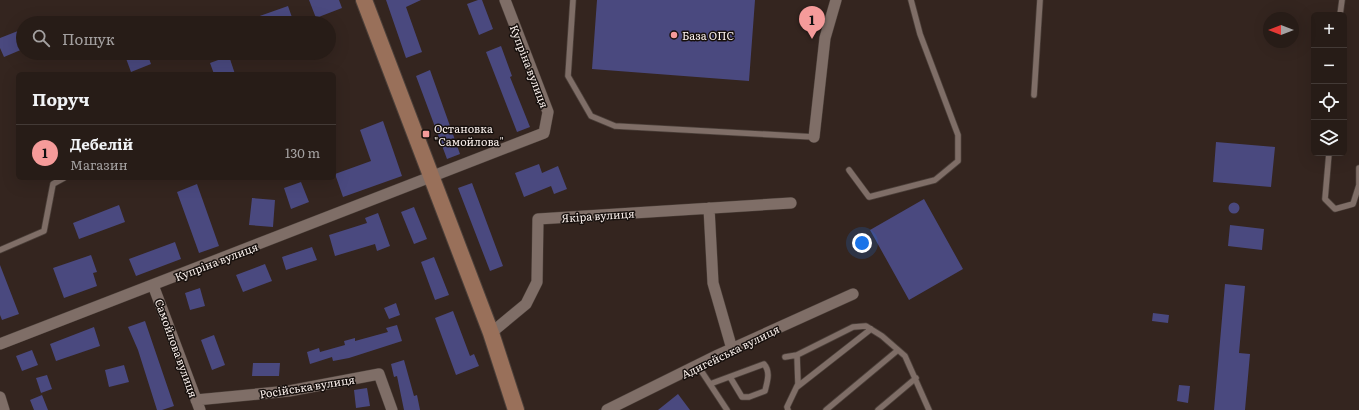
<!DOCTYPE html>
<html lang="uk">
<meta charset="utf-8">
<style>
:root{--surface:#271c17;--page:#332924;--text:#f1f3f6;--muted:#a4a1a1;--line:#433a36;--accent:#f59b9a}
body{margin:0;font-family:Literata,serif;background:var(--page);color:var(--text)}
.controls{position:absolute;right:12px;top:12px;display:grid;overflow:hidden;border-radius:6px;box-shadow:0 4px 16px #0002}
.controls button{width:36px;height:36px;display:grid;place-items:center;padding:0;border:0;border-bottom:1px solid var(--line);background:var(--surface);color:var(--text);font:20px sans-serif}
.compass{position:absolute;left:1263px;top:12px;width:36px;height:36px;border-radius:50%;background:var(--surface);box-shadow:0 4px 16px #0002;rotate:270deg}
.you{position:absolute;left:862px;top:243px;width:14px;height:14px;margin:-10px;border:3px solid #fff;border-radius:50%;background:#1a73e8;box-shadow:0 0 0 6px #1a73e833}
.badge{display:grid;place-items:center;width:26px;height:26px;border-radius:50%;background:var(--accent);color:#111;font-size:13px;font-weight:700}
.pin{position:absolute;translate:-50% -33px;filter:drop-shadow(0 1px 2px #0008)}
.pin::after{content:'';position:absolute;top:21px;width:14px;height:12px;background:inherit;clip-path:polygon(0 0,100% 0,50% 100%)}
.list{margin:0;padding:0;list-style:none}
h2{display:flex;justify-content:space-between;align-items:center;height:52px;margin:0;padding:0 16px;font-size:17px}
h2 small{font-size:13px;font-weight:400;color:var(--muted)}
.list li{display:grid;grid-template-columns:26px 1fr auto;gap:12px;align-items:center;box-sizing:border-box;height:56px;padding:0 16px;border-top:1px solid var(--line)}
.list b{display:block;font-size:15px;white-space:nowrap}
.list p{margin:0;font-size:13px;white-space:nowrap;color:var(--muted)}
.list em{font-size:13px;font-style:normal;color:var(--muted)}
.icon{flex:none;width:22px;height:22px;fill:none;stroke:currentColor;stroke-width:2;stroke-linecap:round;stroke-linejoin:round}
.map{position:relative;flex:none;width:1359px;height:410px;overflow:hidden}
.search{position:absolute;background:var(--surface);box-shadow:0 4px 16px #0002;left:16px;top:16px;width:320px;height:44px;display:flex;align-items:center;gap:10px;box-sizing:border-box;padding:0 14px;border-radius:22px;color:var(--muted);font-size:15px}
.panel{position:absolute;background:var(--surface);box-shadow:0 4px 16px #0002;left:16px;top:72px;width:320px;height:108px;border-radius:6px}
.map>svg:first-child{display:block}
.building{fill:#4a497f}
.lines{fill:none;stroke-linecap:round;stroke-linejoin:round}
.service-casing{stroke:#4c403a;stroke-width:7}
.minor-casing{stroke:#4c403a;stroke-width:12}
.secondary-casing{stroke:#4c403a;stroke-width:18}
.service{stroke:#7f6e67;stroke-width:5.5}
.minor{stroke:#7f6e67;stroke-width:11}
.secondary{stroke:#99705a;stroke-width:16}
.poi-dot{fill:#f59b9a;stroke:#17100d;stroke-width:1.5}
.labels{text-anchor:middle;dominant-baseline:central;stroke-width:3;stroke-linejoin:round;paint-order:stroke}
.poi-label{font-size:11px;fill:#fbf1ed;stroke:#17100d;text-anchor:start}
.street-label{font-size:11px;fill:#fbf1ed;stroke:#17100d}
</style>
<div class="map">
<svg width="1359" height="410" viewBox="0 0 1359 410">
<rect width="100%" height="100%" fill="#34251f"/>
<path class="building" d="M309 0H339L342 8 316 18Z
M386 0H421L406 7 422 52 406 58Z
M478 0H482L493 29 479 35 467 4Z
M597 0H755L749 81 592 69Z
M288 6 294 23H243V22Z
M23 29V49L4 57 0 48V38Z
M501 46 512 76 510 77 530 127 517 132 486 52Z
M124 53H147L151 64 131 72Z
M229 56 235 74H214L210 63Z
M430 70 460 154 447 159 416 76Z
M383 121 402 176 343 197 335 174 371 161 360 130Z
M1216 142 1275 147 1271 187 1213 182Z
M539 164 542 173 558 166 567 189 554 194 551 186 524 197 515 173Z
M301 182 309 202 291 209 284 188Z
M472 183 503 266 490 271 458 188Z
M197 184 219 246 199 253 177 192Z
M252 198 275 200 273 227 249 225Z
M924 199 963 269 909 300 870 230Z
M1228.5 208a5.5 5.5 0 1 1 11 0a5.5 5.5 0 1 1-11 0Z
M119 205 125 222 79 239 73 223Z
M414 207 427 239 414 244 401 212Z
M378 213 390 246 377 251 375 244 335 256 329 235 367 223 365 218Z
M1230 225 1264 229 1262 250 1228 246Z
M175 242 181 259 136 276 129 259Z
M312 247 317 260 286 270 282 257Z
M91 255 97 272 93 273 97 286 64 298 53 268Z
M434 257 449 295 435 300 421 262Z
M265 264 272 281 243 292 236 275Z
M0 265 19 314 2 320 0 315Z
M1225 284 1245 286 1239 353 1250 354 1245 410H1214Z
M200 288 205 306 190 310 185 293Z
M396 303 400 315 389 319 384 308Z
M453 311 470 356 474 354 479 366 456 375 435 318Z
M1153 313 1169 315 1168 323 1152 321Z
M145 321 174 406 162 410H157L138 350 128 327Z
M397 325 402 341 349 358 333 361 332 357 310 364 307 352 319 348 320 352 345 345 344 341 355 338V341L388 332 386 328Z
M94 327 100 346 56 361 50 344Z
M214 335 225 365 212 370 201 340Z
M32 350 38 365 22 371 16 356Z
M404 360 414 396 417 395 420 410H404L397 376 394 377 391 364Z
M253 363H280L279 376H252Z
M124 365 129 382 109 387 105 370Z
M47 375 52 389 41 393 36 378Z
M1179 385 1190 386 1188 403 1177 401Z
M367 388 370 406 356 408 354 390Z
M678 394 690 410H658Z
M42 395 48 410H34L30 400Z"/>
<g class="lines">
<defs>
<path id="service" d="M573 0 568 76 591 116 615 126 814 137
M1340 15 1342 0
M1034 95 1040 0
M1329 153 1325 199 1335 209 1353 204 1359 185V168
M849 170 869 197 935 180 958 161V135L920 34 911 0
M0 250 44 231 53 184 64 178
M785 357 797 355 853 327 866 326 882 336 905 356 929 410
M698 366 727 410
M710 384 764 364C771 372 767 382 765 391L749 397H742L730 377
M797 387 871 329
M788 410 787 407 798 384 797 355
M826 410 898 350
M878 410 916 378"/>
<path id="minor" d="M814 137 825 38 836 0
M709 208 713 283 732 349
M153 285 200 410
M491 333 526 304 537 282 538 219 791 203
M0 344 544 133 548 112 505 0
M0 397 4 410
M196 400 289 391 379 374 392 410
M607 410 718 355 853 294"/>
<path id="secondary" d="M364 0 491 333 516 410"/>
</defs>
<use href="#service" class="service-casing"/>
<use href="#minor" class="minor-casing"/>
<use href="#secondary" class="secondary-casing"/>
<use href="#service" class="service"/>
<use href="#minor" class="minor"/>
<use href="#secondary" class="secondary"/>
</g>
<g class="poi-dot">
<circle cx="674" cy="35" r="4"/>
<rect x="422" y="130" width="8" height="8" rx="2"/>
</g>
<g class="labels">
<g class="poi-label">
<text x="682" y="35">База ОПС</text>
<text x="434" y="128">Остановка<tspan x="434" dy="13">"Самойлова"</tspan></text>
</g>
<g class="street-label">
<text transform="translate(530 66) rotate(69)">Купріна вулиця</text>
<text transform="translate(598 215) rotate(-4)">Якіра вулиця</text>
<text transform="translate(216 261) rotate(-21)">Купріна вулиця</text>
<text transform="translate(177 348) rotate(70)">Самойлова вулиця</text>
<text transform="translate(730 351) rotate(-26)">Адигейська вулиця</text>
<text transform="translate(307 386) rotate(-9)">Російська вулиця</text>
</g>
</g>
</svg>
<div class="controls">
<button>+</button>
<button>−</button>
<button><svg class="icon" aria-label="locate" viewBox="0 0 24 24"><circle cx="12" cy="12" r="6"/><path d="M12 2v4M12 18v4M2 12h4M18 12h4"/></svg></button>
<button><svg class="icon" aria-label="layers" viewBox="0 0 24 24"><path d="M12 4l9 5-9 5-9-5zM3 14l9 5 9-5"/></svg></button>
</div>
<svg class="compass" viewBox="-18 -18 36 36"><path d="M0-13l5 13h-10z" fill="#e53935"/><path d="M0 13l5-13h-10z" fill="#a4a1a1"/></svg>
<div class="you"></div>
<div class="pin badge" style="left:812px;top:39px">1</div>
<div class="search"><svg class="icon" aria-label="search" viewBox="0 0 24 24"><circle cx="10" cy="10" r="6"/><path d="M15 15l6 6"/></svg>Пошук</div>
<section class="panel">
<h2>Поруч<small></small></h2>
<ul class="list">
<li><span class="badge">1</span><div><b>Дебелій</b><p>Магазин</p></div><em>130 m</em></li>
</ul>
</section>
</div>
